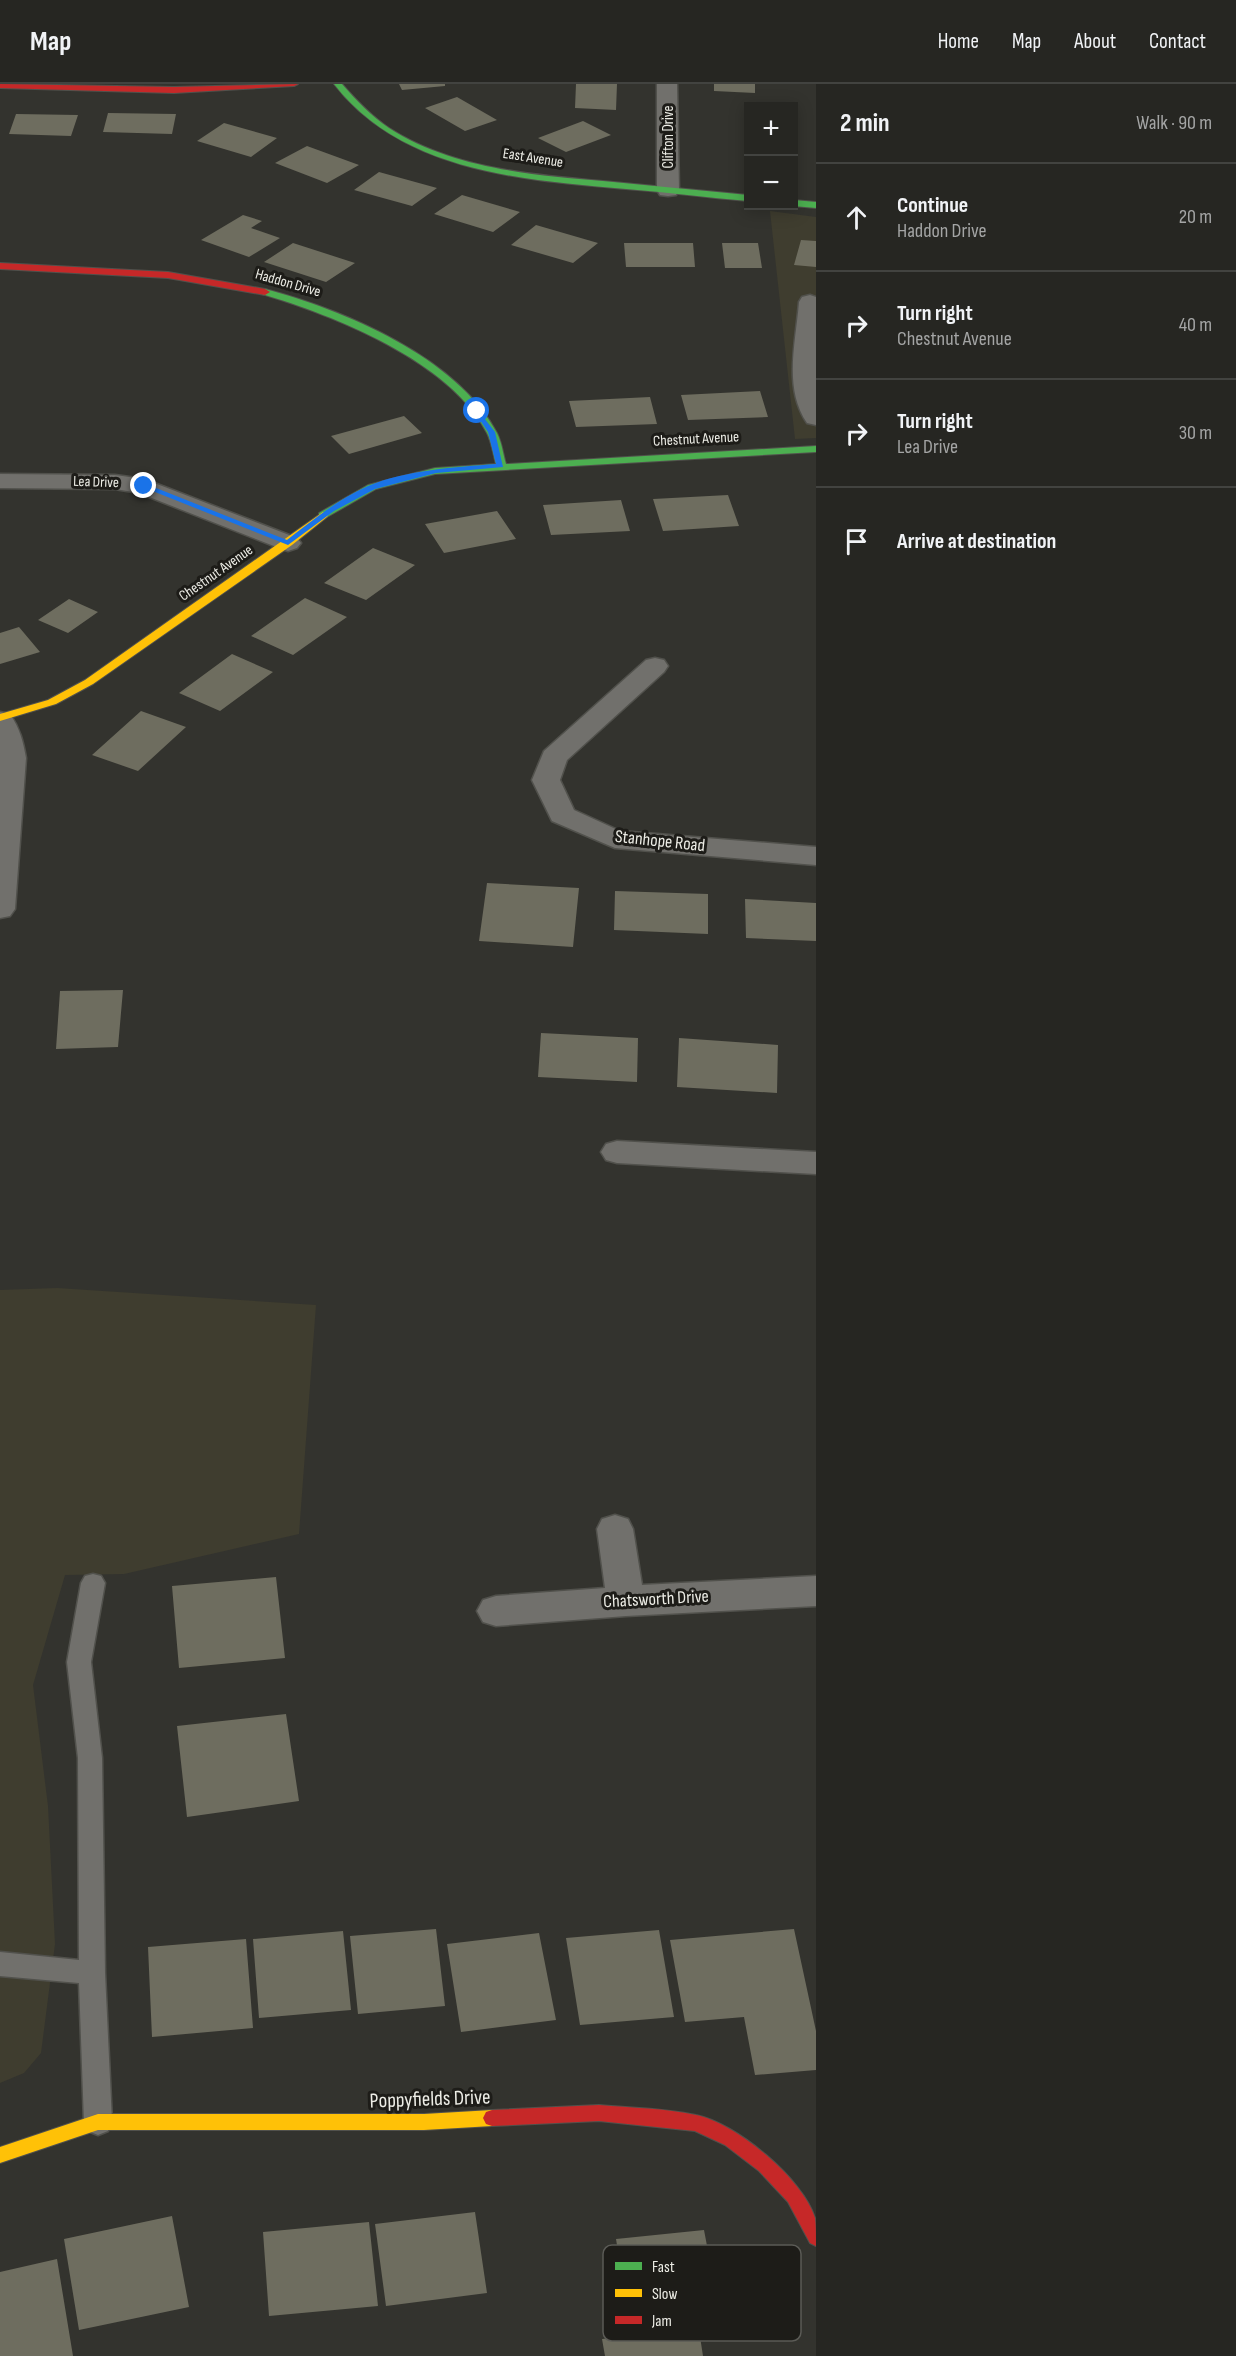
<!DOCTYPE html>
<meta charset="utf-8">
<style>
:root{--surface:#262622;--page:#2e2e2a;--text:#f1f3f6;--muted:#a4a5a5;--line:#424340}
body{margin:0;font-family:"Sofia Sans Condensed",sans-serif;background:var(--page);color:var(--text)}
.controls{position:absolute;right:18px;top:18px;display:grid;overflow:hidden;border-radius:0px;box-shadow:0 3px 15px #0003}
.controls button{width:54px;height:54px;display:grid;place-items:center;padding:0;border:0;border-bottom:2px solid var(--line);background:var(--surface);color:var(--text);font:30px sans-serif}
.stop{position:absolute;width:18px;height:18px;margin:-14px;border:4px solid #1a73e8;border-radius:50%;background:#fff}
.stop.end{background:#1a73e8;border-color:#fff;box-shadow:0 2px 6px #0008}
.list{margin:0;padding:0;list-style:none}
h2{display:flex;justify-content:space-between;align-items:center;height:78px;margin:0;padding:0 24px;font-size:26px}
h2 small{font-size:20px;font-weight:400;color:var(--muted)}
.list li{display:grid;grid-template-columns:39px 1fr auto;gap:18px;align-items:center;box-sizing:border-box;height:108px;padding:0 24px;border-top:2px solid var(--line)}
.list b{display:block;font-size:22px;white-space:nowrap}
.list p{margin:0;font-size:20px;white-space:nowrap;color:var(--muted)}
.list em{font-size:20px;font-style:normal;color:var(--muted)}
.icon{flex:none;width:33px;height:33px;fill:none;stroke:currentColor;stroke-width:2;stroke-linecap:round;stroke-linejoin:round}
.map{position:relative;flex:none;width:816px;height:2272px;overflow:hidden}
header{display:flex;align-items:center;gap:36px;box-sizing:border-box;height:84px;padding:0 30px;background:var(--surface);border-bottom:2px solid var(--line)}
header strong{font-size:28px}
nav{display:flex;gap:33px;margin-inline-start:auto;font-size:21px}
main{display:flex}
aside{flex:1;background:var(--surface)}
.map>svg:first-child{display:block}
.built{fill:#3f3d2f}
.building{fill:#6e6d5f}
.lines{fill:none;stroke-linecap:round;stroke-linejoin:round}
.lane-casing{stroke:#51514c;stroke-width:3}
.street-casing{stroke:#51514c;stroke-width:3}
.fast-casing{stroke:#51514c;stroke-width:2}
.slow-casing{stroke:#51514c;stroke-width:2}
.jam-casing{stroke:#51514c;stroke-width:2}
.lane{fill:#71706c;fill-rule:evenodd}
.street{fill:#71706c;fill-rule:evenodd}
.fast{fill:#4caf50;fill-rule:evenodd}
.slow{fill:#ffc107;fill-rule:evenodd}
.jam{fill:#c62828;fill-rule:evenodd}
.route{fill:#1a73e8}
.labels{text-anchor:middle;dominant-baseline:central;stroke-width:6;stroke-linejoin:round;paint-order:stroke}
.far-street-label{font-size:15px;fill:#edede6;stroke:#1d1c18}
.street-label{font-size:18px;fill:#edede6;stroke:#1d1c18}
.near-street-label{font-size:21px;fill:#edede6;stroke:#1d1c18}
.key{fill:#1d1c18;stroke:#5b5b56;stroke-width:1.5}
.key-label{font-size:16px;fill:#edede6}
</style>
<header>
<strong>Map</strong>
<nav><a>Home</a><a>Map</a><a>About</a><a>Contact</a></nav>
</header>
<main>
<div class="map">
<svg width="816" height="2272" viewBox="0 0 816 2272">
<rect width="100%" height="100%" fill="#33332e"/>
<path class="built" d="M770 127 816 133V354L795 355Z
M57 1204 316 1221 299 1450 124 1490 65 1491 33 1601 48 1722 55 1860 41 1969 24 1989 0 1999V1206Z"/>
<path class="building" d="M399 0H445V2L402 6Z
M576 0H617L616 26 575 24Z
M714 0H755V9L714 7Z
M457 13 497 36 465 47 425 24Z
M108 29 176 30 172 50 103 48Z
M16 30 78 31 71 52 9 50Z
M583 37 611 51 566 68 538 54Z
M224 39 277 54 251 73 197 57Z
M307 62 359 81 327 99 275 79Z
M379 88 437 104 412 122 354 106Z
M462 111 520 128 493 148 434 130Z
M243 131 262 137 251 144 280 154 249 173 201 156Z
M536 141 598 159 573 179 511 161Z
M801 156 816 157V183L794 181Z
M293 159 355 179 326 198 264 178Z
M624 159H693L695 183H626Z
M722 159H758L762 184H725Z
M760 307 768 333 688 336 681 311Z
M650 313 657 340 576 343 569 317Z
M404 332 422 349 349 370 331 352Z
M728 411 739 442 663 447 653 415Z
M621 416 630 447 551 451 543 421Z
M497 427 516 455 444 469 425 440Z
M373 464 415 481 366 516 324 499Z
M305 514 347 533 293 571 251 552Z
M69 515 98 528 68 549 38 536Z
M19 543 40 568 0 580V549Z
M232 570 273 588 220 627 179 609Z
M141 627 186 643 138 687 92 671Z
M487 799 579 804 573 863 479 857Z
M615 807 708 810V850L614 846Z
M745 815 816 819V857L746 854Z
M123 906 118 963 56 965 60 907Z
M541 949 638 954 637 998 538 993Z
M679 954 778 961 777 1009 677 1003Z
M276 1493 285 1574 179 1584 172 1502Z
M286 1630 299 1717 187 1733 177 1642Z
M436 1845 445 1922 358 1930 350 1852Z
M794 1845 816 1947V1986L755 1991 744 1933 685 1938 670 1856Z
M659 1846 674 1933 580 1941 566 1854Z
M343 1847 351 1926 259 1934 253 1855Z
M539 1849 556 1936 461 1948 447 1860Z
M246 1855 253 1944 152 1953 148 1863Z
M475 2128 487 2209 386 2222 375 2140Z
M172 2132 189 2223 79 2246 64 2155Z
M369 2138 378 2222 269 2232 263 2148Z
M704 2146 720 2230 630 2241 616 2155Z
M57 2175 73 2272H0V2188Z
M699 2246 703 2272H605L602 2255Z"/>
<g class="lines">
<defs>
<path id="lane" d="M93 1490 101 1492 105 1499 91 1578 102 1674 105 1889 112 2038 108 2047 98 2051 88 2047 84 2038 79 1899 0 1892V1868L79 1876 78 1674 67 1578 81 1499 85 1492Z"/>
<path id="street" d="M657 0H677L679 106 676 111 668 112 660 111 657 106Z
M810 211 816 213V341L807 339C783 304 796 258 799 218L802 213Z
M0 390 115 391 144 395 297 454 301 459 297 464 288 467 279 464 139 409 115 405 0 404Z
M655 574 664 576 668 582 664 588 567 676 560 696 574 726 620 747 816 763V781L615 764 552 737 532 696 544 667 646 576Z
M0 628 10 630C20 645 23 657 26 674L15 825 10 832 0 834Z
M617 1057 816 1068V1090L617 1079 606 1076 601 1068 606 1060Z
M615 1431 628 1435 633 1445 642 1501 816 1492V1522L626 1532 496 1542 483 1538 477 1527 483 1516 496 1512 605 1504 597 1445 602 1435Z"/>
<path id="fast" d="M334 0H342C356 16 371 32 389 44 451 84 531 91 603 97 651 102 700 106 748 111V117C708 114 667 108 626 105 523 96 402 88 334 0Z
M794 116 816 118V124L793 122Z
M265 205C344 226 457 273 497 349 502 359 503 370 506 380L816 362V368L435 390 376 405 327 433H319V429L368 401 435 384 496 380C493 370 492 359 487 349 450 277 335 232 262 210L260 208Z"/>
<path id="slow" d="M323 428 328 431 327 433 292 461 93 600 56 620 0 637V630L48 616 85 596Z
M492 2026 498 2028 501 2034 498 2040 492 2042 424 2046H98L0 2079V2063L98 2030H424Z"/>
<path id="jam" d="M0 0 174 3 298 0 294 2 174 9 0 4Z
M0 179 168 188 265 205 270 208 265 211 168 194 0 185Z
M599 2021C631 2024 665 2024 696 2031 736 2039 803 2095 815 2134 816 2142 816 2153 816 2162L810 2159 788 2118 759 2087 725 2061 695 2047 599 2037 492 2042 486 2040 483 2034 486 2028 492 2026Z"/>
</defs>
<use href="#lane" class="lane-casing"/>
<use href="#street" class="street-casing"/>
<use href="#fast" class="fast-casing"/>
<use href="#slow" class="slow-casing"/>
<use href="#jam" class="jam-casing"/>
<use href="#lane" class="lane"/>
<use href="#street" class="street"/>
<use href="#fast" class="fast"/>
<use href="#slow" class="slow"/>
<use href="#jam" class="jam"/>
</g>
<path class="route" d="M477 325 495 348 503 383 436 389 375 405 334 427 288 461 140 402 146 400 287 456C313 436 338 415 368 402 406 386 456 383 496 380L488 348 474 327Z"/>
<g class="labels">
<g class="far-street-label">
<text transform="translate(668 53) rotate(-90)">Clifton Drive</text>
<text transform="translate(533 74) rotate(9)">East Avenue</text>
<text transform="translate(288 199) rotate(16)">Haddon Drive</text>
<text transform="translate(696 355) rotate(-3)">Chestnut Avenue</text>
<text transform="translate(96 398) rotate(2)">Lea Drive</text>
<text transform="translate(216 489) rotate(-35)">Chestnut Avenue</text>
</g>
<g class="street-label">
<text transform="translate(660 757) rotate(6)">Stanhope Road</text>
<text transform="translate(656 1515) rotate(-3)">Chatsworth Drive</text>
</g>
<g class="near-street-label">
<text transform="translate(430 2015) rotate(-2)">Poppyfields Drive</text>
</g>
</g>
<rect x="603" y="2161" width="198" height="96" rx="9" class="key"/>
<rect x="615" y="2178" width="27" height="8" fill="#4caf50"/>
<rect x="615" y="2205" width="27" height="8" fill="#ffc107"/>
<rect x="615" y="2232" width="27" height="8" fill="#c62828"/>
<g class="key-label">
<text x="652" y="2188">Fast</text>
<text x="652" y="2215">Slow</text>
<text x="652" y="2242">Jam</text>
</g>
</svg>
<div class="controls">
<button>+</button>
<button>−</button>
</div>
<div class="stop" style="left:477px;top:327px"></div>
<div class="stop end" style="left:144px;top:402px"></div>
</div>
<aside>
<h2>2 min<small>Walk · 90 m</small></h2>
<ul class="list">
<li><svg class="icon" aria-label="ahead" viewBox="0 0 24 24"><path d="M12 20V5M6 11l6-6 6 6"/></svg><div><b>Continue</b><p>Haddon Drive</p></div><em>20 m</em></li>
<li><svg class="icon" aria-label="right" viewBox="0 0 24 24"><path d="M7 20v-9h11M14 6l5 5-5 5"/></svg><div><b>Turn right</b><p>Chestnut Avenue</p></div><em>40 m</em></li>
<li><svg class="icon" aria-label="right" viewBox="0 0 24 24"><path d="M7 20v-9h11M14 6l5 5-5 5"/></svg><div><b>Turn right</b><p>Lea Drive</p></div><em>30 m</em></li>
<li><svg class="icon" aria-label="arrive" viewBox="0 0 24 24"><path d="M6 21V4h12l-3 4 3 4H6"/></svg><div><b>Arrive at destination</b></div></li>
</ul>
</aside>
</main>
